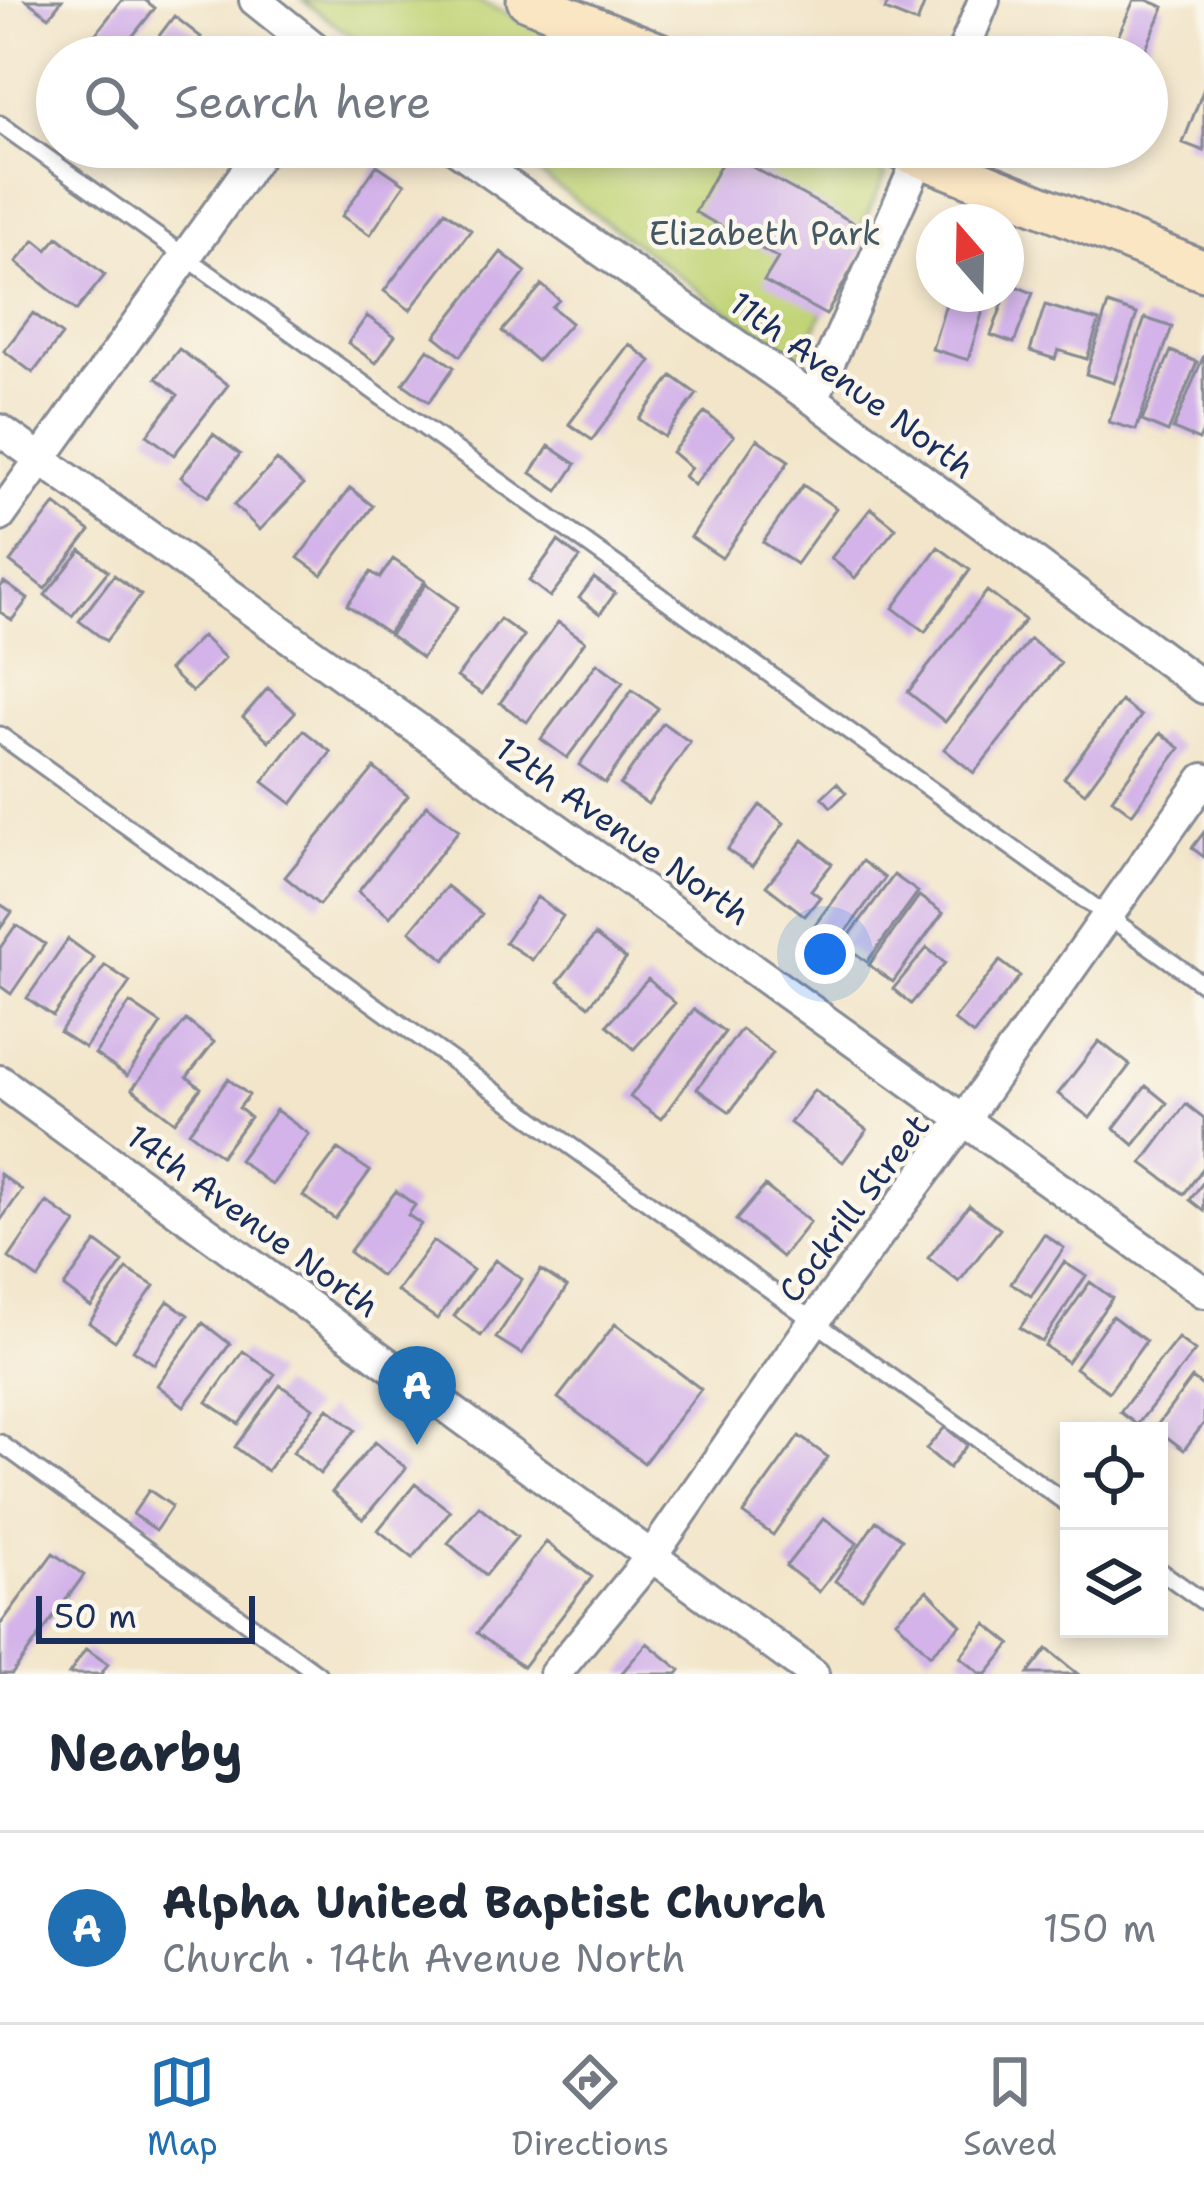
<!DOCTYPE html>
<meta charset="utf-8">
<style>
:root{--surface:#fff;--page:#f2f2f3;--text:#1f2937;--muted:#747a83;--line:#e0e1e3;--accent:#1f6fb2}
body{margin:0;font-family:"Shantell Sans",sans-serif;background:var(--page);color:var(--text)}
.controls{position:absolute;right:36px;bottom:36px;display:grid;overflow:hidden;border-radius:0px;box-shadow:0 6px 18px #0003}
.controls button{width:108px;height:108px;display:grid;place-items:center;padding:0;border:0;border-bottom:3px solid var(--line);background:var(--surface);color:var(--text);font:60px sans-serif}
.compass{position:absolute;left:916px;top:204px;width:108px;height:108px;border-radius:50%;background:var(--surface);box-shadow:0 6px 18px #0003;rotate:340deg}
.scale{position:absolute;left:36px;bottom:30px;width:219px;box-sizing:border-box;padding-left:12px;border:6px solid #1b2f5e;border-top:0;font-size:33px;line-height:42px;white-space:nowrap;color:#1b2f5e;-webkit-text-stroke:9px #fbf7ec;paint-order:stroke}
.you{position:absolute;left:825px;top:954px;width:42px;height:42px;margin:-30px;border:9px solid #fff;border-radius:50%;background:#1a73e8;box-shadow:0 0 0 18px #1a73e833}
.badge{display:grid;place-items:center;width:78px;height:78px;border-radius:50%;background:var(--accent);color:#fff;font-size:39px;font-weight:700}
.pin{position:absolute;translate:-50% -99px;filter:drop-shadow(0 3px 6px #0008)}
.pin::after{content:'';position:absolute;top:63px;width:42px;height:36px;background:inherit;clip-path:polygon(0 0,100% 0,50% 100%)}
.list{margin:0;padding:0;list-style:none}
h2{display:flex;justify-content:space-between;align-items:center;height:156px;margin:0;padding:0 48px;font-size:51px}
h2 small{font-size:39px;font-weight:400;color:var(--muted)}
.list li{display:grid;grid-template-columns:78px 1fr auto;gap:36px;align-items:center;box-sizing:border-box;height:192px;padding:0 48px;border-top:3px solid var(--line)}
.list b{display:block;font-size:45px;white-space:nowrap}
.list p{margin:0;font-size:39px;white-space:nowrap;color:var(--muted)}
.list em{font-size:39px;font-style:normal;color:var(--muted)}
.icon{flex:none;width:66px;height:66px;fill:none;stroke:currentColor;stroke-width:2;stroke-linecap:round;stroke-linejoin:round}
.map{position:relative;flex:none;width:1204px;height:1674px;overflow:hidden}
.search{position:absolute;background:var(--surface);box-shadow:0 6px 18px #0003;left:36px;right:36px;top:36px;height:132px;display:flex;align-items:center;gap:30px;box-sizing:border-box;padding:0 42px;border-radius:66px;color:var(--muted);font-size:45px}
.sheet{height:348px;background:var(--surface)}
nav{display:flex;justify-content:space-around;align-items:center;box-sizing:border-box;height:168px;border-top:3px solid var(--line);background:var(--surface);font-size:33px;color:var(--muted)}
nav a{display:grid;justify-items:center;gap:6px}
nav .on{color:var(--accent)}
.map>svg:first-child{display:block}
.green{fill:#c1d477;stroke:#6e826a;stroke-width:3}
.building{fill:#d3b3e9}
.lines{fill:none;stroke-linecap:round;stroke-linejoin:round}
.lane-casing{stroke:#868a94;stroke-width:21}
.street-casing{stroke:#868a94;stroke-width:36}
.secondary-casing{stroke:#868a94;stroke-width:45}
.lane{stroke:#fff;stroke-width:15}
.street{stroke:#fff;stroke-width:30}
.secondary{stroke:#fbe6c4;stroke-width:39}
.labels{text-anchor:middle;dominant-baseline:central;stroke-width:9;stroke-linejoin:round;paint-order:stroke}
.park-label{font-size:33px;fill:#445864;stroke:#fbf7ec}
.street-label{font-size:33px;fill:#1b2f5e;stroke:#fbf7ec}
</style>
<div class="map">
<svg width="1204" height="1674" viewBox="0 0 1204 1674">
<rect width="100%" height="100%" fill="#fbf7ec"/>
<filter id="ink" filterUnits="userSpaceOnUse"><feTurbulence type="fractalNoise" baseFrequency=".00833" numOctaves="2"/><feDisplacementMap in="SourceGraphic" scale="24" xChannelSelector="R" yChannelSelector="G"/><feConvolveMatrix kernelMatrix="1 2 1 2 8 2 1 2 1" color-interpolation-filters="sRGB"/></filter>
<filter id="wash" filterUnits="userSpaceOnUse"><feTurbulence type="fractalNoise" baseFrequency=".004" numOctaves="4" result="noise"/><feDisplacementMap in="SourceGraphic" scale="48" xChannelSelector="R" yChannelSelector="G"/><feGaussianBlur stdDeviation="2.7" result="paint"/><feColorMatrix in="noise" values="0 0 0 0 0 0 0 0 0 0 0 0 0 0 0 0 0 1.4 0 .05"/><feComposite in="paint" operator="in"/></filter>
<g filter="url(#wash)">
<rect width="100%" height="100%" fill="#f2e5c9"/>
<path class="green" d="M302 0H475L610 57H380Z
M503 147H822L886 174 799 363Z"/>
<g id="blocks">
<path class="building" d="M26 0H62L49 17Z
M122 0H145L155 8 116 57H111L90 41Z
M889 0H926L917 23 885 10Z
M1134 0H1147L1164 7 1142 57H1109Z
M174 16 201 37 186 57H143Z
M1204 88V151L1183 143Z
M727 153 872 233 826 315 764 281 778 258 695 212Z
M377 165 405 184 370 235 342 216Z
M445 211 471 230 410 310 384 291Z
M58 237 105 275 76 311 16 262 35 240 47 250Z
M501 252 526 272 460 356 435 336Z
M1010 284 1033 293 1014 343 991 335Z
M542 285 559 300 552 307 571 323 537 361 502 331Z
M949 294H988L968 360 932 349Z
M1108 304 1137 314 1114 383 1086 374Z
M1045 305 1099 321 1087 359 1058 350 1055 359 1030 351Z
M33 313 62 335 33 373 4 351Z
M367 316 395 336 376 363 348 343Z
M1145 318 1172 327 1136 430 1109 422Z
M629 344 651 361 592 440 569 424Z
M179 349 228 385 174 455 147 435 178 395 156 378Z
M428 349 454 367 429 402 403 384Z
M1171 351 1197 362 1168 432 1142 421Z
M1204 355V428L1199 440 1173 429Z
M672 376 697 394 664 437 639 419Z
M705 412 734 436 694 485 684 476 691 468 672 452Z
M213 434 240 454 208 497 181 477Z
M757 439 789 461 722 558 691 537Z
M549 446 576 464 558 491 531 473Z
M277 460 303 485 260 530 234 505Z
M803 485 836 508 796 564 763 542Z
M350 488 373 506 322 575 298 558Z
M55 504 90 531 45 589 10 562Z
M871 508 896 528 855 578 831 558Z
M558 541 580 558 550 597 529 581Z
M938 547 970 570 925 632 893 608Z
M81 550 108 571 72 616 45 595Z
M393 559 425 581 388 633 347 605 371 572 380 578Z
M114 575 141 595 106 641 79 621Z
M594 578 615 593 600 614 579 598Z
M4 582 28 599 12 620 0 612V588Z
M426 584 458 607 422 658 390 635Z
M987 591 1025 620 945 722 908 692Z
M500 619 524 636 482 694 457 677Z
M558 622 585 641 527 722 500 703Z
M202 636 225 658 192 692 169 670Z
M1030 639 1061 663 974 773 944 749Z
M597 663 623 682 567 758 541 739Z
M268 688 295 712 269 741 243 717Z
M632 690 658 708 605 783 579 765Z
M1121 701 1141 716 1085 793 1064 778Z
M663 723 690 742 648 804 620 785Z
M303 730 331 752 292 804 263 782Z
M1160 733 1180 748 1132 814 1112 799Z
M374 768 408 796 319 905 285 877Z
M837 783 846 793 831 807 822 797Z
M427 805 459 830 390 917 358 892Z
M760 805 784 823 752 867 727 850Z
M1204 832V857L1192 848Z
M803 840 832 864 811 890 820 897 805 916 766 886Z
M862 861 885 878 835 947 811 930Z
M894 875 918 892 867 962 843 944Z
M447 886 482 914 445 960 410 931Z
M919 896 943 913 893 982 869 965Z
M537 897 563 916 532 960 505 942Z
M0 904 12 912 0 929Z
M16 925 45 944 11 994 0 986V948Z
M595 935 626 959 589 1006 558 982Z
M68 939 94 958 53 1016 27 998Z
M927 948 945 963 911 1004 893 989Z
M1000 961 1020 976 973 1035 954 1020Z
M105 965 130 982 85 1048 60 1032Z
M648 979 675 1003 634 1049 607 1025Z
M130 1003 161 1024 127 1076 95 1054Z
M694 1009 725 1032 661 1119 630 1097Z
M186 1020 214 1042 187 1077 201 1088 175 1122 132 1089Z
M741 1029 773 1053 730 1112 697 1089Z
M1099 1041 1130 1065 1090 1118 1058 1094Z
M228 1079 249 1095 239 1108 250 1117 221 1156 189 1132Z
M1146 1086 1167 1103 1134 1145 1114 1128Z
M814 1090 867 1130 843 1162 790 1123Z
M1186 1104 1204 1118V1167L1184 1194 1142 1163Z
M276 1110 309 1134 272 1185 239 1160Z
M338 1149 370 1171 335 1219 303 1196Z
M0 1174 22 1190 0 1221Z
M1204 1181V1211L1190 1200Z
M765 1186 810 1222 782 1257 736 1220Z
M396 1191 415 1205 408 1215 421 1224 381 1276 349 1252Z
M47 1202 76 1223 38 1279 9 1258Z
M969 1205 1000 1229 959 1282 928 1258Z
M1044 1234 1064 1248 1031 1296 1011 1283Z
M433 1241 473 1270 437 1319 397 1291Z
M96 1242 123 1262 91 1307 64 1287Z
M495 1260 522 1279 481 1336 454 1316Z
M1064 1262 1086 1276 1042 1342 1020 1328Z
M127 1269 154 1286 115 1341 89 1323Z
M541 1270 567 1287 522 1354 496 1338Z
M1090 1282 1112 1298 1067 1362 1045 1346Z
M168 1301 188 1315 154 1364 133 1350Z
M1112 1316 1146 1341 1109 1392 1075 1368Z
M203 1323 230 1344 184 1406 157 1385Z
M615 1324 701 1389 644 1463 558 1398Z
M1178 1338 1195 1351 1137 1425 1120 1412Z
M243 1351 275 1374 239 1424 207 1402Z
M1192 1378 1204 1387V1423L1184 1450 1155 1428Z
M280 1385 313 1408 267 1471 235 1447Z
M328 1408 355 1430 320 1474 293 1452Z
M945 1427 967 1445 949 1468 926 1449Z
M799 1436 828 1457 773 1535 743 1514Z
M375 1442 406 1468 363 1519 332 1492Z
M415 1484 450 1511 413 1558 378 1530Z
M149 1490 172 1506 156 1530 133 1514Z
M479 1506 517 1537 486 1575 448 1543Z
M824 1518 857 1543 819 1592 786 1566Z
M876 1521 902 1539 862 1598 835 1581Z
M546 1542 592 1577 523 1667 477 1633Z
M53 1553 84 1575 12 1674H0V1625Z
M927 1590 961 1625 930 1655 896 1620Z
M986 1624 1011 1644 987 1674H981L960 1657Z
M647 1643 680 1670 677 1674H621Z
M86 1649 108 1664 101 1674H69Z
M1047 1649 1078 1674H1028Z"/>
</g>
</g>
<g filter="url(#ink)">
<use href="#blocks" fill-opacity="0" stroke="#868a94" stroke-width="3"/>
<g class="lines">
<defs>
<path id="lane" d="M0 124 1204 985
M0 735 1069 1505
M0 1443 318 1674
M1159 1570 1204 1602"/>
<path id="street" d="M255 0 326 57
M961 57 984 0
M454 147 813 399 1204 688
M813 399 924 147
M0 430 1204 1292
M0 516 264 147
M0 1081 813 1674
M555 1674 651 1557 815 1320 965 1118 1204 779"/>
<path id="secondary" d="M527 0 669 57
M895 147 1204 271"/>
</defs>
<use href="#lane" class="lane-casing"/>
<use href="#street" class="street-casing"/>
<use href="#secondary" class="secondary-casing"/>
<use href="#lane" class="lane"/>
<use href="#street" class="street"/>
<use href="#secondary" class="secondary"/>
</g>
</g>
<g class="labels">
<g class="park-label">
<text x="765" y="233">Elizabeth Park</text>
</g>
<g class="street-label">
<text transform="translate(852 385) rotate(36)">11th Avenue North</text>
<text transform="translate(623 831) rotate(35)">12th Avenue North</text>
<text transform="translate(854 1208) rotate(-53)">Cockrill Street</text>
<text transform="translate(253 1221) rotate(36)">14th Avenue North</text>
</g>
</g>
</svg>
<div class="controls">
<button><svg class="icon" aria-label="locate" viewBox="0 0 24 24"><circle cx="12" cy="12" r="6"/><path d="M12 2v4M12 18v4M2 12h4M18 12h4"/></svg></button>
<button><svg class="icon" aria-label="layers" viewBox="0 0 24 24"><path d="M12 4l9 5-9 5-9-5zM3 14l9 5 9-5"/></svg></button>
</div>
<svg class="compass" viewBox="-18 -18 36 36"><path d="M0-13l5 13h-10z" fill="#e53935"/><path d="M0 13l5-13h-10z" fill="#747a83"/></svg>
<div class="scale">50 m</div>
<div class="you"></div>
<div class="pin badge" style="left:417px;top:1445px">A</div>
<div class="search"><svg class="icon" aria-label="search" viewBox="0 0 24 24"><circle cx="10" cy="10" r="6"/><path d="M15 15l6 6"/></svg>Search here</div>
</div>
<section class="sheet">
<h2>Nearby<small></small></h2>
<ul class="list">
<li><span class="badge">A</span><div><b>Alpha United Baptist Church</b><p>Church · 14th Avenue North</p></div><em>150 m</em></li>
</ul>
</section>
<nav>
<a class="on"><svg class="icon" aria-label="map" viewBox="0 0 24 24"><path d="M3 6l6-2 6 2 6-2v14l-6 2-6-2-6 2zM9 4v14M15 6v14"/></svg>Map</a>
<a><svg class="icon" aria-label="directions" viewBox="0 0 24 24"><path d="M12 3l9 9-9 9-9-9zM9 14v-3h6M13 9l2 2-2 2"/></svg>Directions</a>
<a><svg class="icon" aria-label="saved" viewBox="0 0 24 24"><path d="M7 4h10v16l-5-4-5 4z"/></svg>Saved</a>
</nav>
